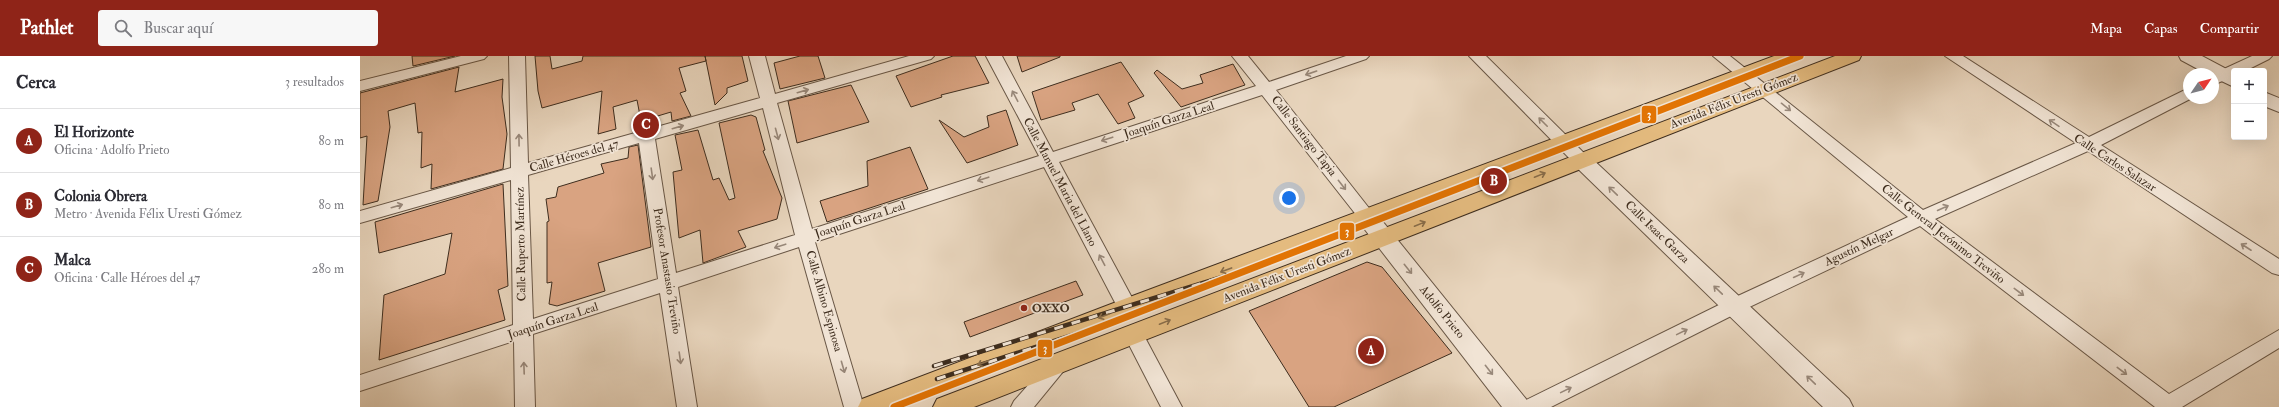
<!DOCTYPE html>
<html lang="es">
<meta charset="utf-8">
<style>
:root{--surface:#fff;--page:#f7f7f7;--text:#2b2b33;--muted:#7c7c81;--line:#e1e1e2;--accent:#8f2418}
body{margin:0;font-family:"IM FELL Double Pica",serif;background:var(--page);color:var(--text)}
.controls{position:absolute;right:12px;top:12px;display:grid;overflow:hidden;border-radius:4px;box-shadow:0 4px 16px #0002}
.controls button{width:36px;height:36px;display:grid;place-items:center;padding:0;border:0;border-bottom:1px solid var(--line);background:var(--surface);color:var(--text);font:20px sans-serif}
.compass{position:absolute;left:1823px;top:12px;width:36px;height:36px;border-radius:50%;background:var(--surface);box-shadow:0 4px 16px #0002;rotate:55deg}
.you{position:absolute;left:929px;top:142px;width:14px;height:14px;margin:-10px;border:3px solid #fff;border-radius:50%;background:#1a73e8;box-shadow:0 0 0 6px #1a73e833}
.badge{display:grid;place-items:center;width:26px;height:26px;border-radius:50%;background:var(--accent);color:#fff;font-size:13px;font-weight:700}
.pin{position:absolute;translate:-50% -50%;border:2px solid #fff;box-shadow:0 1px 4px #0006}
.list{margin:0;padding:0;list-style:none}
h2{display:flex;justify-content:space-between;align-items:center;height:52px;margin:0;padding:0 16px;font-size:17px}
h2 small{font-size:13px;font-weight:400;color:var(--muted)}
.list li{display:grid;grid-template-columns:26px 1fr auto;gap:12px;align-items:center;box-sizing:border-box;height:64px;padding:0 16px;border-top:1px solid var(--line)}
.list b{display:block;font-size:15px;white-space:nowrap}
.list p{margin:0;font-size:13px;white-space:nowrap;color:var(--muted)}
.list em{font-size:13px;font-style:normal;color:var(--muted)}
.icon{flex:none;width:22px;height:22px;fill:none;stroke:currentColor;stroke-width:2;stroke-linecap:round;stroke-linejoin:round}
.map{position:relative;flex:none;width:1919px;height:351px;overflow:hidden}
header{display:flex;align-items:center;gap:24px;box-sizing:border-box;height:56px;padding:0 20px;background:var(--accent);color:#fff}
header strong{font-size:19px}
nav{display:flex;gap:22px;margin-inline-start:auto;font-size:14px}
.search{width:280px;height:36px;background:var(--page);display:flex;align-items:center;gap:10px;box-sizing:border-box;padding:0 14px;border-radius:4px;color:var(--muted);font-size:15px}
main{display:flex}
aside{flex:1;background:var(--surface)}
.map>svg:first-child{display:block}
.building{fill:#d9a381;stroke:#3e2d1e}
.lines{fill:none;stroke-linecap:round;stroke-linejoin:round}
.minor-casing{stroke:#695746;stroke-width:2}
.tertiary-casing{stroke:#695746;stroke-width:2}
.primary-casing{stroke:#3e2d1e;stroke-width:2}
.minor{fill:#f1e4d5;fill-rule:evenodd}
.tertiary{fill:#f1e4d5;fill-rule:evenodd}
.primary{fill:#e4bb7f;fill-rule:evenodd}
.rail-casing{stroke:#3e2d1e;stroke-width:4.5}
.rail{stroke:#f1e4d5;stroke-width:3;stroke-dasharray:9;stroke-linecap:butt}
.metro-1-casing{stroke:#f1e4d5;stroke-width:10}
.metro-1{stroke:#e27404;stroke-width:7}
.oneway{stroke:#98887a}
.oneway2{stroke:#896d4a}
.poi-dot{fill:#8f2418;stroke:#f1e4d5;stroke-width:1.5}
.labels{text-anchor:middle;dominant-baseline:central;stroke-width:3.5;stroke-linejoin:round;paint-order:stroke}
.street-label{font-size:12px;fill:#3e2d1e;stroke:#f1e4d5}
.poi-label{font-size:12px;font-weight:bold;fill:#3e2d1e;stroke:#f1e4d5;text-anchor:start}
.line-badge{stroke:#f1e4d5;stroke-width:1.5}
.badge-label{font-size:11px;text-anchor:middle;font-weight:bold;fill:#fff}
</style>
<header>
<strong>Pathlet</strong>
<div class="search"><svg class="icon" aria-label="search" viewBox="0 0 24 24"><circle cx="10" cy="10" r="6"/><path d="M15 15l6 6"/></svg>Buscar aquí</div>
<nav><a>Mapa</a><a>Capas</a><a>Compartir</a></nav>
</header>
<main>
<aside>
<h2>Cerca<small>3 resultados</small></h2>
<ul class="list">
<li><span class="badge">A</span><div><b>El Horizonte</b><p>Oficina · Adolfo Prieto</p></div><em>80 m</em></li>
<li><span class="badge">B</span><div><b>Colonia Obrera</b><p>Metro · Avenida Félix Uresti Gómez</p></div><em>80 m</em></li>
<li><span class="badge">C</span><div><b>Malca</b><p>Oficina · Calle Héroes del 47</p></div><em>280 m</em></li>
</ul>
</aside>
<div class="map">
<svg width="1919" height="351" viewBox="0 0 1919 351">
<rect width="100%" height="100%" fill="#e9d6be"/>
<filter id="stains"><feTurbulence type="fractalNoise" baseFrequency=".005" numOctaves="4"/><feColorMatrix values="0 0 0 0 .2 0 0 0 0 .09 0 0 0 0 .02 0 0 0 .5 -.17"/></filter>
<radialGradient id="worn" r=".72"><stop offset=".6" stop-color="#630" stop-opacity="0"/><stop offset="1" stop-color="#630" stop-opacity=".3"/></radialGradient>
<path class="building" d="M52 0H95L53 10Z
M175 0H190L192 13 222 5 223 0H345L346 5 319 12 326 35 320 37 331 60 312 65 311 56 281 65 277 44 253 51 256 73 238 78 242 35 182 52 178 35Z
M345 0H382L388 25 367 32V37L355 49Z
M440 0H458L465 22 420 33 414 7Z
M593 0H615L629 27 581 39 582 41 551 51 536 20Z
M657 0H700V1L662 16Z
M761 6 784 40 768 47 775 62 758 68 738 38 712 47 715 54 681 64 672 36Z
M873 8 885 29 821 51 794 17 797 14 822 33 843 27 840 19Z
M99 11 95 36 143 23 142 41 147 78 143 113 71 133 72 108 61 112 62 76 58 77 55 47 28 55 30 71 18 145 3 149 7 80 0 82V37Z
M491 29 509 66 437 87 428 45Z
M646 54 658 89 607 107 579 64 604 81 629 71 627 60Z
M391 59 396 61 405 94 403 95 422 142 417 163 378 175 386 191 343 207 340 174 319 182 313 116 322 114 315 79 338 74 353 124 359 122 369 144 375 142 359 67Z
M278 89 291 191 238 207 245 235 197 250 189 248 192 226 187 227V166L189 165 186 143 196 141 198 131 244 117 241 108 268 102 269 91Z
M550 91 568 133 467 166 460 145 508 130 507 105Z
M143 128 148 230 138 234 145 264 19 304 24 239 85 218 92 177 19 197 15 166Z
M1007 206 1022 211 1092 297 974 351H949L889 255Z
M716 225 723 239 610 281 604 266Z"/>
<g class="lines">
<defs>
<path id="minor" d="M101 0H127L124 3 0 35V25Z
M149 0H165L168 107 400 42 389 0H405L415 38 549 0H574L571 3 417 47 452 173 679 100 626 0H642L693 96 896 30 872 0H888L909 26 986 0H1009L1006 3 916 34 1016 161 1013 165 1007 167 1001 165 902 39 699 106 777 251 774 256 767 258 760 256 684 111 455 186 504 351H484L439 191 318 231 337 351H317L300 237 173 278 175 351H155L154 285 0 335V319L153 269 151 124 0 167V155L151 112ZM403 52 435 179 316 217 295 83ZM279 87 298 223 173 263 168 119Z
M1109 0H1126L1226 99 1228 103 1226 107 1220 109 1214 107Z
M1353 0H1370L1563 154 1716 87 1585 0H1603L1729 81 1829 32V42H1832L1741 89 1919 203V219L1912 217 1728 95 1575 163 1809 338 1919 274V292L1822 351H1795L1560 170 1381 255 1191 351H1161L1164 345 1367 245 1548 161Z
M1892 0H1912L1909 3 1885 15H1874V20L1853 29V18Z
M774 271 781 274 822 351H801L764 279 767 274Z
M700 299 707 301 710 307 674 351H651L654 345 693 301Z"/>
<path id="tertiary" d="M1819 0H1842L1874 17V31L1853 21V18H1847L1821 4Z
M1904 36 1919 42V56L1904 50Z
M1220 96 1227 98 1489 343 1493 351H1463L1213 108 1210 103 1213 98Z
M1007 153 1015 156 1166 343 1170 351H1142L999 166 996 161 999 156Z"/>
<path id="primary" d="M1414 0H1440L1438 4 775 257 539 351H498L502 343 759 245Z
M1475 0H1501L1499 4 614 351H573L577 343Z"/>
</defs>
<use href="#minor" class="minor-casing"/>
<use href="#tertiary" class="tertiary-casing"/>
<use href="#primary" class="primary-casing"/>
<use href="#minor" class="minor"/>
<use href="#tertiary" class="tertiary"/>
<use href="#primary" class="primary"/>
<defs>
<path id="rail" d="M574 310 914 205
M577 323 768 261"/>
</defs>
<use href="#rail" class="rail-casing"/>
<use href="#rail" class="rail"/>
<defs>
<path id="metro-1" d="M534 351 1440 0"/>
</defs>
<use href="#metro-1" class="metro-1-casing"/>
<use href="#metro-1" class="metro-1"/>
</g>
<defs><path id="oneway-shaft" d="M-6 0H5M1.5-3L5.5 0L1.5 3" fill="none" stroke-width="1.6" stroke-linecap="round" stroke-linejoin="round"/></defs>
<g class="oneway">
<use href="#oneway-shaft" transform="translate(951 17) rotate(161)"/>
<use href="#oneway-shaft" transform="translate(443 35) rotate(-16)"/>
<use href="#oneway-shaft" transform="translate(655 40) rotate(-118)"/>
<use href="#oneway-shaft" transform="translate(1426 51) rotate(39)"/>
<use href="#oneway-shaft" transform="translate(1183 66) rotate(-135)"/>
<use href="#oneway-shaft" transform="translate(1694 67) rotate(-146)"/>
<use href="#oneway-shaft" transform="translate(318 71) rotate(-16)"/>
<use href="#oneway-shaft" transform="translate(417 78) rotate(75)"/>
<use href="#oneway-shaft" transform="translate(747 83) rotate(162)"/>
<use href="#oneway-shaft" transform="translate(159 84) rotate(-91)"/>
<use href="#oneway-shaft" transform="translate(292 118) rotate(82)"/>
<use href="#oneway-shaft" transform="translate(623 123) rotate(162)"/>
<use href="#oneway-shaft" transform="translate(982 129) rotate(52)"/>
<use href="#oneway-shaft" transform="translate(1253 135) rotate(-136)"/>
<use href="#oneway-shaft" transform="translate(37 150) rotate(-16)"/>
<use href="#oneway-shaft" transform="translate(1583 152) rotate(-24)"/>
<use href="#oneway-shaft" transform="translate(420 190) rotate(162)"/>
<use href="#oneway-shaft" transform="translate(1886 191) rotate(-147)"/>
<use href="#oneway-shaft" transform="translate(742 204) rotate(-118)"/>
<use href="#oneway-shaft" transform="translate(1048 213) rotate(51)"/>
<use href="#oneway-shaft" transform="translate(1439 219) rotate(-25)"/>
<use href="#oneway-shaft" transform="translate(1358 234) rotate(-136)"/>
<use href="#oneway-shaft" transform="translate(1659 236) rotate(37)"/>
<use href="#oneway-shaft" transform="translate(1322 276) rotate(-26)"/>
<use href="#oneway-shaft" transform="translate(320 302) rotate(82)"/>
<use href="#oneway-shaft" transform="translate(483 311) rotate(74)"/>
<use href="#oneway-shaft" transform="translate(164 312) rotate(-92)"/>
<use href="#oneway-shaft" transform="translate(1129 314) rotate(52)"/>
<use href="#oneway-shaft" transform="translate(1762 315) rotate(37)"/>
<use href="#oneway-shaft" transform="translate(1451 324) rotate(-136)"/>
<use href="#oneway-shaft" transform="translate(1206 334) rotate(-26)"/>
</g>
<g class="oneway2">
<use href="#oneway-shaft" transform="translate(1180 119) rotate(-22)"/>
<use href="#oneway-shaft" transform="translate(1060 168) rotate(-22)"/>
<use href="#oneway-shaft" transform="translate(866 214) rotate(160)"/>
<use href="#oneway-shaft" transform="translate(744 260) rotate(159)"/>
<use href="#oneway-shaft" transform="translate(805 266) rotate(-22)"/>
<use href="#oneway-shaft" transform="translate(623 307) rotate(159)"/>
</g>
<circle class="poi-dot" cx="664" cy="252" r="4"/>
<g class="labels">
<g class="street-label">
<text transform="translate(1374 45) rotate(-21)">Avenida Félix Uresti Gómez</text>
<text transform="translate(809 64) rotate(-18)">Joaquín Garza Leal</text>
<text transform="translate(944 80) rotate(52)">Calle Santiago Tapia</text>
<text transform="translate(214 100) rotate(-16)">Calle Héroes del 47</text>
<text transform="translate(1755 107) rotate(33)">Calle Carlos Salazar</text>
<text transform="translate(700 126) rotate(62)">Calle Manuel Maria del Llano</text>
<text transform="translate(500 164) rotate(-18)">Joaquín Garza Leal</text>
<text transform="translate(1297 176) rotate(44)">Calle Isaac Garza</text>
<text transform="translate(1583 178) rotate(38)">Calle General Jerónimo Treviño</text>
<text transform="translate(161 188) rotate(-91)">Calle Ruperto Martínez</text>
<text transform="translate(1499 191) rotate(-25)">Agustín Melgar</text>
<text transform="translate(307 215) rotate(81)">Profesor Anastasio Treviño</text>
<text transform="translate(927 219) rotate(-21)">Avenida Félix Uresti Gómez</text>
<text transform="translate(464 245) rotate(74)">Calle Albino Espinosa</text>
<text transform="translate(1082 256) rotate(51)">Adolfo Prieto</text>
<text transform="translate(193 265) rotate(-18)">Joaquín Garza Leal</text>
</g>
<g class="poi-label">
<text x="672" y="252">OXXO</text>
</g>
</g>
<g class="line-badge">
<rect x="1281" y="49" width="16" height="19" rx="4" fill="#e27404"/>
<rect x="979" y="166" width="16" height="19" rx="4" fill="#e27404"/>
<rect x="677" y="283" width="16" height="19" rx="4" fill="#e27404"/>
</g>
<g class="badge-label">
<text x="1289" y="62">3</text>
<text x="987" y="179">3</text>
<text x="685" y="296">3</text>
</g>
<rect width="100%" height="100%" filter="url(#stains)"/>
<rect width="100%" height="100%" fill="url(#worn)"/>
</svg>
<div class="controls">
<button>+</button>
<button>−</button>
</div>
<svg class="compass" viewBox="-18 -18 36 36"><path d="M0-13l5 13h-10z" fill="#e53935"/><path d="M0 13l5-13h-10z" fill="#7c7c81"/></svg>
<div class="you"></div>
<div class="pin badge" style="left:1011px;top:295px">A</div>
<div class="pin badge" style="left:1134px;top:125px">B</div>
<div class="pin badge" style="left:286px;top:69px">C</div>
</div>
</main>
